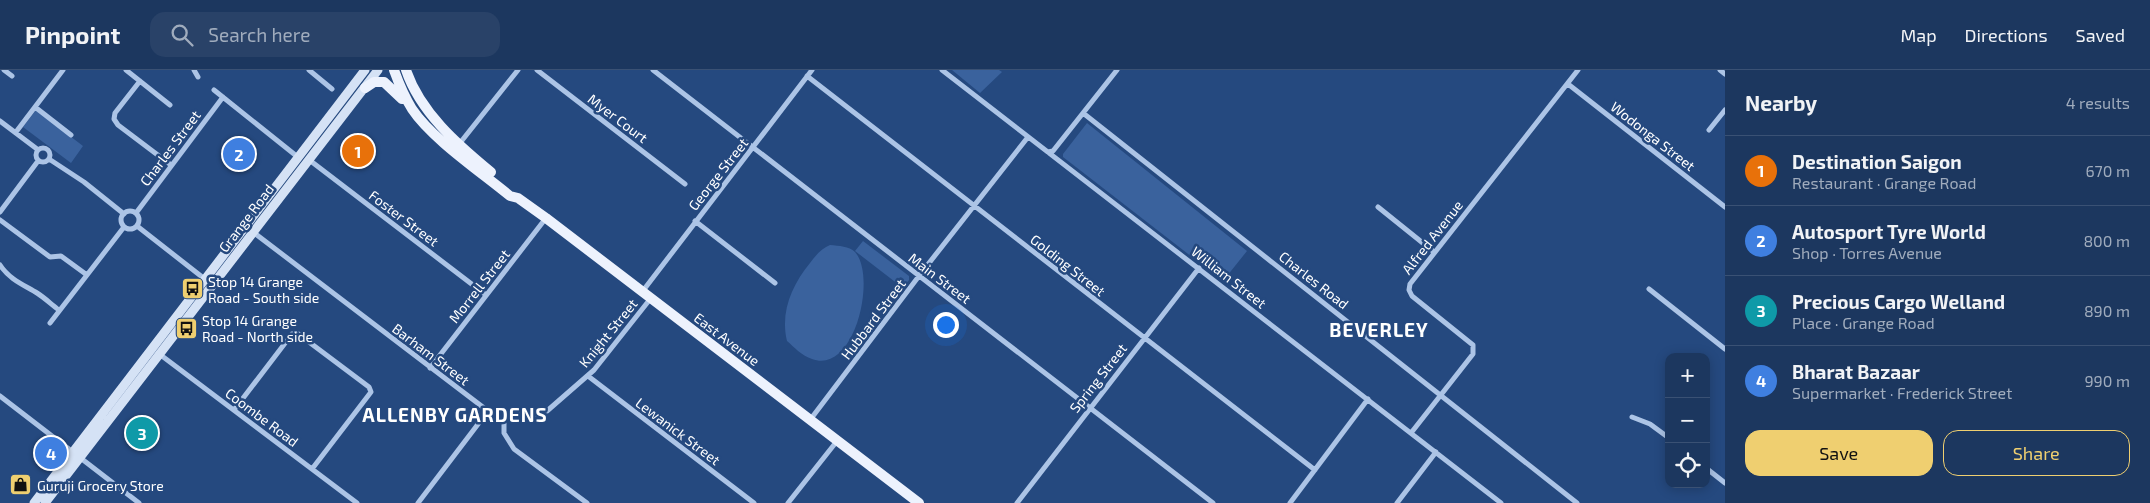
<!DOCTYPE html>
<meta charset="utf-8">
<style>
:root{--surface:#1c375f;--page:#294268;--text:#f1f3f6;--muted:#a0acbd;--line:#3a5174;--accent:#efcf70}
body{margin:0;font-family:"Exo 2",sans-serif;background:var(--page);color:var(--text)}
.controls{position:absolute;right:15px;bottom:15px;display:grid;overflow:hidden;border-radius:10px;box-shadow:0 2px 12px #0003}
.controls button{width:45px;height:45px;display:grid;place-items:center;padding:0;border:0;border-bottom:1px solid var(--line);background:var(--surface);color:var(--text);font:25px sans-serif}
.you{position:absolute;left:945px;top:254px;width:18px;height:18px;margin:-12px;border:4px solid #fff;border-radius:50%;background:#1a73e8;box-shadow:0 0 0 8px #1a73e833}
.badge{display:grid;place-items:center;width:32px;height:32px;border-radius:50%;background:var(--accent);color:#fff;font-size:16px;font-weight:700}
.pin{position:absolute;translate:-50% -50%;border:2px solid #fff;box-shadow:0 1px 5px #0006}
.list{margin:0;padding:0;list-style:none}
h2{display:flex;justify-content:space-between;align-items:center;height:65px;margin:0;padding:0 20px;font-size:21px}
h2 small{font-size:16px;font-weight:400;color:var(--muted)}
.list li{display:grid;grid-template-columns:32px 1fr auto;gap:15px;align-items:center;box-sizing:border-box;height:70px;padding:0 20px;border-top:1px solid var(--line)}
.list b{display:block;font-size:19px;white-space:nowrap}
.list p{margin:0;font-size:16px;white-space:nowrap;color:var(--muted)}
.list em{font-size:16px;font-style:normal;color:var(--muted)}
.actions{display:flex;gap:10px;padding:15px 20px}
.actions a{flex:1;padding:11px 0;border:1px solid var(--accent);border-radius:15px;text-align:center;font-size:18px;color:var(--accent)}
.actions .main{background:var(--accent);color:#111}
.icon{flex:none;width:28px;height:28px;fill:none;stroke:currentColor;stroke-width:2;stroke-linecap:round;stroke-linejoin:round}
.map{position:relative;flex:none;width:1725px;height:433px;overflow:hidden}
header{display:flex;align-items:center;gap:30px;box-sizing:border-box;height:70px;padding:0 25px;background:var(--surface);border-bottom:1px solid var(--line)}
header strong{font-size:24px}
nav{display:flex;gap:28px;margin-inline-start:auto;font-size:18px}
.search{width:350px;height:45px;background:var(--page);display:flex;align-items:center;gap:12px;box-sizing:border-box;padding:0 18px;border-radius:15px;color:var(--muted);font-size:19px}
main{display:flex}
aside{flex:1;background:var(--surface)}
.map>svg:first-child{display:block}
.green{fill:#3a629d}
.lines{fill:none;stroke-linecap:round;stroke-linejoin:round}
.street{stroke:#acc4e6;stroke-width:5}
.secondary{stroke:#d5e2f5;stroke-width:9}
.primary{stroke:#edf2fd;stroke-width:10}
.labels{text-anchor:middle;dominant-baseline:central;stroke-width:5;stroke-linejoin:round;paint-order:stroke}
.street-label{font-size:14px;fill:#fff;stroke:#25497f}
.poi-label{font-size:14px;fill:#fff;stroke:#25497f;text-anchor:start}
.district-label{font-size:19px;font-weight:bold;letter-spacing:1px;fill:#fff;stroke:#25497f}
</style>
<header>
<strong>Pinpoint</strong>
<div class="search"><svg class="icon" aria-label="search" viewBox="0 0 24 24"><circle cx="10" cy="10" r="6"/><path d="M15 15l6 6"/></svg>Search here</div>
<nav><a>Map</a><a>Directions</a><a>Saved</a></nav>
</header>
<main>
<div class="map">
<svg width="1725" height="433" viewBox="0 0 1725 433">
<rect width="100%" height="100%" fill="#25497f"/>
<path class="green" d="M952 0H999L1002 2 980 23Z
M36 40 83 76 71 93 23 57Z
M1087 53 1247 181 1223 211 1063 87V84Z
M863 171 909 206V210L903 218 855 181Z
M830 175C839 176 849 176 855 182 877 206 855 305 812 289 802 286 794 277 787 271 780 242 792 215 810 193 815 186 822 178 830 175Z"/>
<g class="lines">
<path class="street" d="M4 0 12 6
M126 0 170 35
M194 0 198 7
M309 0 332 19
M537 0 685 114
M653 0 1213 433
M942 0 1501 433
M1720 0 1725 4
M807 6 1315 400
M140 11 115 43 114 49 118 55 171 95
M1568 14 1725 137
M214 20 299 88
M35 37 71 65
M1083 43 1577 433
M0 51 37 79
M1709 60 1725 40
M16 62 63 0
M460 73 518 0
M36 85a7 7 0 1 1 14 0a7 7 0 1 1-14 0Z
M1048 82 1053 81 1117 0
M49 89 84 112 124 144
M308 89 486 225
M1378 137 1434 182
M121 150a9 9 0 1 1 18 0a9 9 0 1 1-18 0Z
M0 142 38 91
M136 143 223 27
M0 150 50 187 61 186 87 205
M695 151 775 213
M137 156 206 210
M253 162 488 341 504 344V363L514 379 587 433
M0 195C9 209 24 215 37 223 45 228 52 235 59 240
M1649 219 1725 279
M642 222 812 0
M50 253 124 157
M158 283 357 433
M430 298 546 148
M588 306 754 433
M0 326 139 433
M234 340 292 264 297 263 369 317 371 322 312 399
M504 344H539L547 341 594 300 651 228
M1632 347 1650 354 1669 368
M810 350 922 202 1028 67
M1411 363 1473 284V275L1412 226 1409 220 1410 214 1578 0
M1706 398 1725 413
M418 433 488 341
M788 433 837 371
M1017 433 1199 198
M1290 433 1368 329
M1397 433 1436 382"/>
<path class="secondary" d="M34 433 365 0
M45 433 378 0"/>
<path class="primary" d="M394 0C399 14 404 26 412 39 432 69 481 102 510 126L518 128 546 148 919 433
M406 0C420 42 457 74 491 102
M365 18 374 12H384L402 29"/>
</g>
<defs>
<symbol id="bus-square" viewBox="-11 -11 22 22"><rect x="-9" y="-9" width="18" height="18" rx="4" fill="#efcf70" stroke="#25497f"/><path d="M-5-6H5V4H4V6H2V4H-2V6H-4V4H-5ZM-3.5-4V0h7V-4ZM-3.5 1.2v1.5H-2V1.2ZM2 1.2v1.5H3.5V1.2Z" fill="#111"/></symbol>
<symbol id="shop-square" viewBox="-11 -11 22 22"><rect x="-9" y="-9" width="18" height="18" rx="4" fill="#efcf70" stroke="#25497f"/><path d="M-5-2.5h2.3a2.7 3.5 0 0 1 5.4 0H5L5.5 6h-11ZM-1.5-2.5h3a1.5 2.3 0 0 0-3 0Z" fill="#111"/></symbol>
</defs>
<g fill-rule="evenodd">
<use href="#bus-square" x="180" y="206" width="25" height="25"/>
<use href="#bus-square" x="174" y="246" width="25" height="25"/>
<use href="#shop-square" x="8" y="402" width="25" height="25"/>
</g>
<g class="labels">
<g class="street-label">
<text transform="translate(618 48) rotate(37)">Myer Court</text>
<text transform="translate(1653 66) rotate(38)">Wodonga Street</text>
<text transform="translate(170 78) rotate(-53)">Charles Street</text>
<text transform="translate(718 104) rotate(-52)">George Street</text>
<text transform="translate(246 148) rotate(-53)">Grange Road</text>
<text transform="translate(404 148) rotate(37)">Foster Street</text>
<text transform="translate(1432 167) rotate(-52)">Alfred Avenue</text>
<text transform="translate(1068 195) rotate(38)">Golding Street</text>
<text transform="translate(1229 207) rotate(38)">William Street</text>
<text transform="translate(940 208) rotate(37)">Main Street</text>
<text transform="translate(1314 210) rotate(38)">Charles Road</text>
<text transform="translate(479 216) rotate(-52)">Morrell Street</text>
<text transform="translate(873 249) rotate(-53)">Hubbard Street</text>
<text transform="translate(608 263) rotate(-51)">Knight Street</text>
<text transform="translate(727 269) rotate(37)">East Avenue</text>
<text transform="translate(431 284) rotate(37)">Barham Street</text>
<text transform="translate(1098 308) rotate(-52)">Spring Street</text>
<text transform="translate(262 347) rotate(37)">Coombe Road</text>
<text transform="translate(678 361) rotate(37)">Lewanick Street</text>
</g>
<g class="poi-label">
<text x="208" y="211">Stop 14 Grange<tspan x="208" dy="16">Road - South side</tspan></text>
<text x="202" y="250">Stop 14 Grange<tspan x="202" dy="16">Road - North side</tspan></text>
<text x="37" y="415">Guruji Grocery Store</text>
</g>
<g class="district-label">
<text x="1379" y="259">BEVERLEY</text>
<text x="455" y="344">ALLENBY GARDENS</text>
</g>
</g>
</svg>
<div class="controls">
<button>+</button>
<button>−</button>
<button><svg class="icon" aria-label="locate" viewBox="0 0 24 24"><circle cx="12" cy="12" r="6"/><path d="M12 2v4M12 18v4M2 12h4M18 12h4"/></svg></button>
</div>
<div class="you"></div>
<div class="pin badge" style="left:358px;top:81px;background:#e8710a">1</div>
<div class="pin badge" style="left:239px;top:84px;background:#3f7fe0">2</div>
<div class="pin badge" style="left:142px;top:363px;background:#0f9aa8">3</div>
<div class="pin badge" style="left:51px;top:383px;background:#3f7fe0">4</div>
</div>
<aside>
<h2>Nearby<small>4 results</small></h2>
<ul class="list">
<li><span class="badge" style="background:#e8710a">1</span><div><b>Destination Saigon</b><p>Restaurant · Grange Road</p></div><em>670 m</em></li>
<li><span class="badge" style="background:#3f7fe0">2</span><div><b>Autosport Tyre World</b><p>Shop · Torres Avenue</p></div><em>800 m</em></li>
<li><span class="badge" style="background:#0f9aa8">3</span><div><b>Precious Cargo Welland</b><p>Place · Grange Road</p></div><em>890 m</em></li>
<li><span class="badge" style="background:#3f7fe0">4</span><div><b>Bharat Bazaar</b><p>Supermarket · Frederick Street</p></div><em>990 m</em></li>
</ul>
<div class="actions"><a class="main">Save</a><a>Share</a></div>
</aside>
</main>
